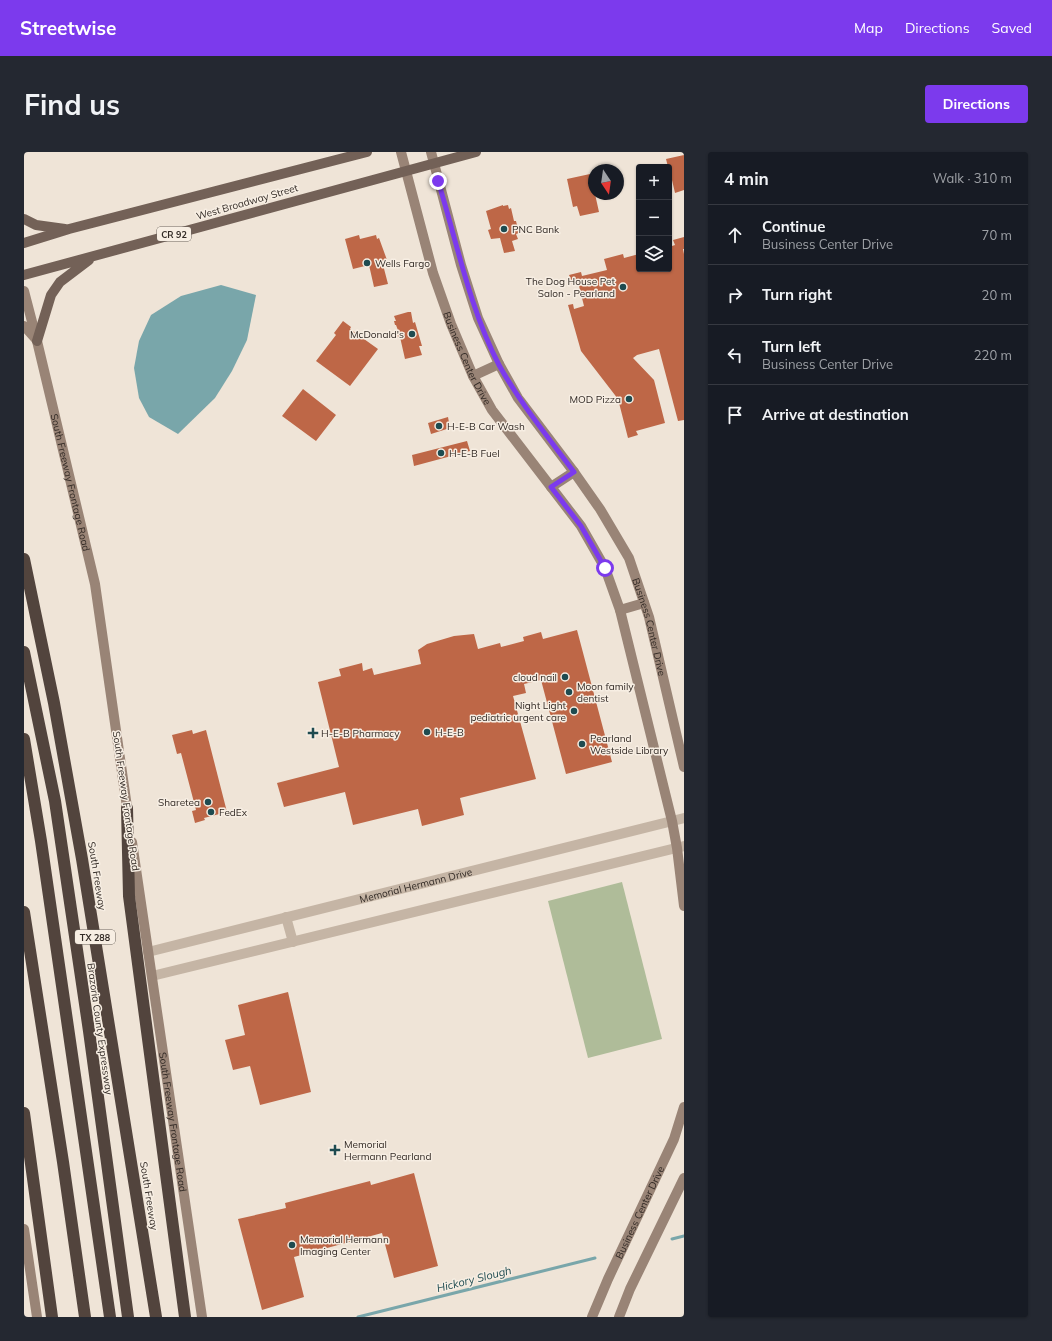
<!DOCTYPE html>
<meta charset="utf-8">
<style>
:root{--surface:#171b24;--page:#242831;--text:#f1f3f6;--muted:#9ea1a6;--line:#363941;--accent:#7c3aed}
body{margin:0;font-family:Mulish,sans-serif;background:var(--page);color:var(--text)}
.controls{position:absolute;right:12px;top:12px;display:grid;overflow:hidden;border-radius:4px;box-shadow:0 1px 3px #0004}
.controls button{width:36px;height:36px;display:grid;place-items:center;padding:0;border:0;border-bottom:1px solid var(--line);background:var(--surface);color:var(--text);font:20px sans-serif}
.compass{position:absolute;left:564px;top:12px;width:36px;height:36px;border-radius:50%;background:var(--surface);box-shadow:0 1px 3px #0004;rotate:167deg}
.stop{position:absolute;width:12px;height:12px;margin:-9px;border:3px solid #7c3aed;border-radius:50%;background:#fff}
.stop.end{background:#7c3aed;border-color:#fff;box-shadow:0 1px 4px #0008}
.list{margin:0;padding:0;list-style:none}
h2{display:flex;justify-content:space-between;align-items:center;height:52px;margin:0;padding:0 16px;font-size:17px}
h2 small{font-size:13px;font-weight:400;color:var(--muted)}
.list li{display:grid;grid-template-columns:26px 1fr auto;gap:12px;align-items:center;box-sizing:border-box;height:60px;padding:0 16px;border-top:1px solid var(--line)}
.list b{display:block;font-size:15px;white-space:nowrap}
.list p{margin:0;font-size:13px;white-space:nowrap;color:var(--muted)}
.list em{font-size:13px;font-style:normal;color:var(--muted)}
.icon{flex:none;width:22px;height:22px;fill:none;stroke:currentColor;stroke-width:2;stroke-linecap:round;stroke-linejoin:round}
.map{position:relative;flex:none;width:660px;height:1165px;overflow:hidden;border-radius:4px}
header{display:flex;align-items:center;gap:24px;box-sizing:border-box;height:56px;padding:0 20px;background:var(--accent);color:#fff}
header strong{font-size:19px}
nav{display:flex;gap:22px;margin-inline-start:auto;font-size:14px}
.intro{display:flex;align-items:center;justify-content:space-between;box-sizing:border-box;height:96px;padding:0 24px}
h1{margin:0;font-size:28px}
.button{padding:10px 18px;border-radius:4px;background:var(--accent);color:#fff;font-size:14px;font-weight:700}
main{display:flex;gap:24px;padding:0 24px}
aside{flex:1;background:var(--surface);border-radius:4px;box-shadow:0 1px 3px #0004}
.map>svg:first-child{display:block}
.green{fill:#afbc99}
.water{fill:#79a6aa}
.lines{fill:none;stroke-linecap:round;stroke-linejoin:round}
.stream{stroke:#79a6aa;stroke-width:3}
.building{fill:#be6747}
.street{stroke:#c5b5a5;stroke-width:10}
.secondary{stroke:#998476;stroke-width:10}
.primary{stroke:#736157;stroke-width:10}
.highway{stroke:#52443d;stroke-width:12}
.route{stroke:#7c3aed;stroke-width:5}
.poi-dot{fill:#1e4b50;stroke:#f7eee3;stroke-width:1.5}
.labels{text-anchor:middle;dominant-baseline:central;stroke-width:3;stroke-linejoin:round;paint-order:stroke}
.shield{fill:#f7eee3;stroke:#6d655e;stroke-width:1}
.shield-label{font-size:9px;font-weight:bold;fill:#322a25}
.street-label{font-size:10px;fill:#322a25;stroke:#f7eee3}
.poi-label{font-size:10px;fill:#322a25;stroke:#f7eee3;text-anchor:start}
.water-label{font-size:11px;font-style:italic;fill:#1e4b50;stroke:#f7eee3}
</style>
<header>
<strong>Streetwise</strong>
<nav><a>Map</a><a>Directions</a><a>Saved</a></nav>
</header>
<div class="intro"><h1>Find us</h1><a class="button">Directions</a></div>
<main>
<div class="map">
<svg width="660" height="1165" viewBox="0 0 660 1165">
<rect width="100%" height="100%" fill="#efe4d7"/>
<path class="green" d="M598 730 638 887 564 906 524 749Z"/>
<path class="water" d="M197 133 232 143 223 188 208 219 191 246 154 282 125 265 115 246 110 216 115 189 127 163 157 144Z"/>
<g class="lines">
<path class="stream" d="M648 1087 660 1084
M334 1165 571 1106"/>
</g>
<path class="building" d="M660 3V38L651 41 645 15H644L642 7Z
M566 22 570 42H571L575 60 556 64 553 54 549 55 543 27Z
M479 53V54L484 53 485 57 487 56 490 69H492L495 81 492 82 494 87 488 89 491 99 480 101 476 86 467 87 464 78 467 77 462 59Z
M335 83 336 87 352 83 353 87 355 86 363 108 358 109 364 132 350 135 345 113 329 117 321 87Z
M660 85V97H659L660 102V268L654 269 635 197 613 203 609 206 630 228 641 271 612 279 614 283 604 286 594 247 557 199 544 153 549 152 550 157 560 154 554 130 548 132 545 123 557 120 558 124 583 118 580 107 599 102 600 106 615 102V117H645V95L651 93 649 88Z
M384 160H387L389 171 391 170 398 194H395L398 203 381 207 376 185 374 186 373 181H375L372 173H371L370 169H372L370 164Z
M319 169 327 175 326 177 354 197 326 234 292 209 312 183 310 181Z
M279 237 312 263 292 289 258 264Z
M424 265 426 276 407 282 404 271Z
M443 289 446 299 390 314 388 303Z
M553 478 588 610 542 622 517 528 500 532 502 541 489 544 512 627 436 646 440 663 398 674 394 657 329 673 321 640 260 655 253 631 315 615 294 530 317 524 315 517 338 511 339 519 348 516 350 523 397 512 394 498 403 492 430 484 450 482 454 497 476 491 477 495 500 489 499 485 517 480 519 487Z
M168 578 169 582 182 578 203 660 180 666 181 668 171 671 168 659 172 658 157 601 153 602 148 583Z
M264 840 287 940 236 953 226 914 209 918 201 888 221 883 214 853Z
M390 1021 414 1114 370 1126 358 1081 270 1105 280 1145 238 1158 214 1067 262 1056 261 1051 346 1029 347 1033Z"/>
<g class="lines">
<g class="street">
<path d="M262 765 269 790"/>
<path id="s1" d="M124 800 660 666"/>
<path d="M128 824 660 694"/>
</g>
<g class="secondary">
<path id="s2" d="M377 0 409 121 427 172 449 224 468 258 557 374 581 416 596 458 648 669 653 696 660 754"/>
<path id="s3" d="M407 0 437 113 454 166 475 212 494 246 550 320 576 357 605 406 625 465 660 615"/>
<path id="s4" d="M0 139 13 189 71 432 104 662"/>
<path d="M0 174 12 187"/>
<path d="M449 224 475 212"/>
<path d="M527 335 550 320"/>
<path d="M596 458 620 451"/>
<path id="s5" d="M108 690 178 1165"/>
<path d="M0 1077 13 1165"/>
<path id="s6" d="M568 1165 584 1127 650 987 660 955"/>
<path d="M595 1165 606 1137 660 1026"/>
</g>
<path class="primary" d="M0 67 12 73 41 77
M0 91 45 77 343 0
M0 123 452 0
M13 189 27 143 36 130 65 108"/>
<path class="highway" d="M0 407 30 551 58 707 132 1165
M0 500 31 649 65 879 104 1165
M0 587 17 689 86 1165
M103 656 105 744 161 1165
M0 760 39 1010 61 1165
M0 961 28 1165"/>
</g>
<g class="lines">
<path class="route" d="M414 29C433 90 445 155 475 213 496 251 524 285 550 320L527 335 557 374 581 416"/>
</g>
<g class="poi-dot">
<circle cx="480" cy="77" r="4"/>
<circle cx="343" cy="111" r="4"/>
<circle cx="599" cy="135" r="4"/>
<circle cx="388" cy="182" r="4"/>
<circle cx="605" cy="247" r="4"/>
<circle cx="415" cy="274" r="4"/>
<circle cx="417" cy="301" r="4"/>
<circle cx="541" cy="525" r="4"/>
<circle cx="545" cy="540" r="4"/>
<circle cx="550" cy="559" r="4"/>
<circle cx="403" cy="580" r="4"/>
<path d="M287 575h4v4h4v4h-4v4h-4v-4h-4v-4h4z"/>
<circle cx="558" cy="592" r="4"/>
<circle cx="184" cy="650" r="4"/>
<circle cx="187" cy="660" r="4"/>
<path d="M309 992h4v4h4v4h-4v4h-4v-4h-4v-4h4z"/>
<circle cx="268" cy="1093" r="4"/>
</g>
<g class="labels">
<g class="shield">
<rect x="133" y="75" width="34" height="14" rx="3"/>
<rect x="51" y="778" width="40" height="14" rx="3"/>
</g>
<g class="shield-label">
<text x="150" y="82">CR 92</text>
<text x="71" y="785">TX 288</text>
</g>
<g class="street-label">
<text transform="translate(223 50) rotate(-16)">West Broadway Street</text>
<text stroke="none"><textPath href="#s2" startOffset="217">Business Center Drive</textPath></text>
<text stroke="none"><textPath href="#s4" startOffset="197">South Freeway Frontage Road</textPath></text>
<text stroke="none"><textPath href="#s3" startOffset="529">Business Center Drive</textPath></text>
<text transform="translate(102 649) rotate(82)">South Freeway Frontage Road</text>
<text transform="translate(73 724) rotate(81)">South Freeway</text>
<text stroke="none"><textPath href="#s1" startOffset="276">Memorial Hermann Drive</textPath></text>
<text transform="translate(76 877) rotate(82)">Brazoria County Expressway</text>
<text stroke="none"><textPath href="#s5" startOffset="283">South Freeway Frontage Road</textPath></text>
<text transform="translate(125 1044) rotate(81)">South Freeway</text>
<text stroke="none"><textPath href="#s6" startOffset="115">Business Center Drive</textPath></text>
</g>
<g class="poi-label">
<text x="488" y="77">PNC Bank</text>
<text x="351" y="111">Wells Fargo</text>
<text x="591" y="129" text-anchor="end">The Dog House Pet<tspan x="591" dy="12">Salon - Pearland</tspan></text>
<text x="380" y="182" text-anchor="end">McDonald's</text>
<text x="597" y="247" text-anchor="end">MOD Pizza</text>
<text x="423" y="274">H-E-B Car Wash</text>
<text x="425" y="301">H-E-B Fuel</text>
<text x="533" y="525" text-anchor="end">cloud nail</text>
<text x="553" y="534">Moon family<tspan x="553" dy="12">dentist</tspan></text>
<text x="542" y="553" text-anchor="end">Night Light<tspan x="542" dy="12">pediatric urgent care</tspan></text>
<text x="411" y="580">H-E-B</text>
<text x="297" y="581">H-E-B Pharmacy</text>
<text x="566" y="586">Pearland<tspan x="566" dy="12">Westside Library</tspan></text>
<text x="176" y="650" text-anchor="end">Sharetea</text>
<text x="195" y="660">FedEx</text>
<text x="320" y="992">Memorial<tspan x="320" dy="12">Hermann Pearland</tspan></text>
<text x="276" y="1087">Memorial Hermann<tspan x="276" dy="12">Imaging Center</tspan></text>
</g>
<g class="water-label">
<text transform="translate(450 1127) rotate(-14)">Hickory Slough</text>
</g>
</g>
</svg>
<div class="controls">
<button>+</button>
<button>−</button>
<button><svg class="icon" aria-label="layers" viewBox="0 0 24 24"><path d="M12 4l9 5-9 5-9-5zM3 14l9 5 9-5"/></svg></button>
</div>
<svg class="compass" viewBox="-18 -18 36 36"><path d="M0-13l5 13h-10z" fill="#e53935"/><path d="M0 13l5-13h-10z" fill="#9ea1a6"/></svg>
<div class="stop" style="left:581px;top:416px"></div>
<div class="stop end" style="left:414px;top:29px"></div>
</div>
<aside>
<h2>4 min<small>Walk · 310 m</small></h2>
<ul class="list">
<li><svg class="icon" aria-label="ahead" viewBox="0 0 24 24"><path d="M12 20V5M6 11l6-6 6 6"/></svg><div><b>Continue</b><p>Business Center Drive</p></div><em>70 m</em></li>
<li><svg class="icon" aria-label="right" viewBox="0 0 24 24"><path d="M7 20v-9h11M14 6l5 5-5 5"/></svg><div><b>Turn right</b></div><em>20 m</em></li>
<li><svg class="icon" aria-label="left" viewBox="0 0 24 24"><path d="M17 20v-9H6M10 6l-5 5 5 5"/></svg><div><b>Turn left</b><p>Business Center Drive</p></div><em>220 m</em></li>
<li><svg class="icon" aria-label="arrive" viewBox="0 0 24 24"><path d="M6 21V4h12l-3 4 3 4H6"/></svg><div><b>Arrive at destination</b></div></li>
</ul>
</aside>
</main>
